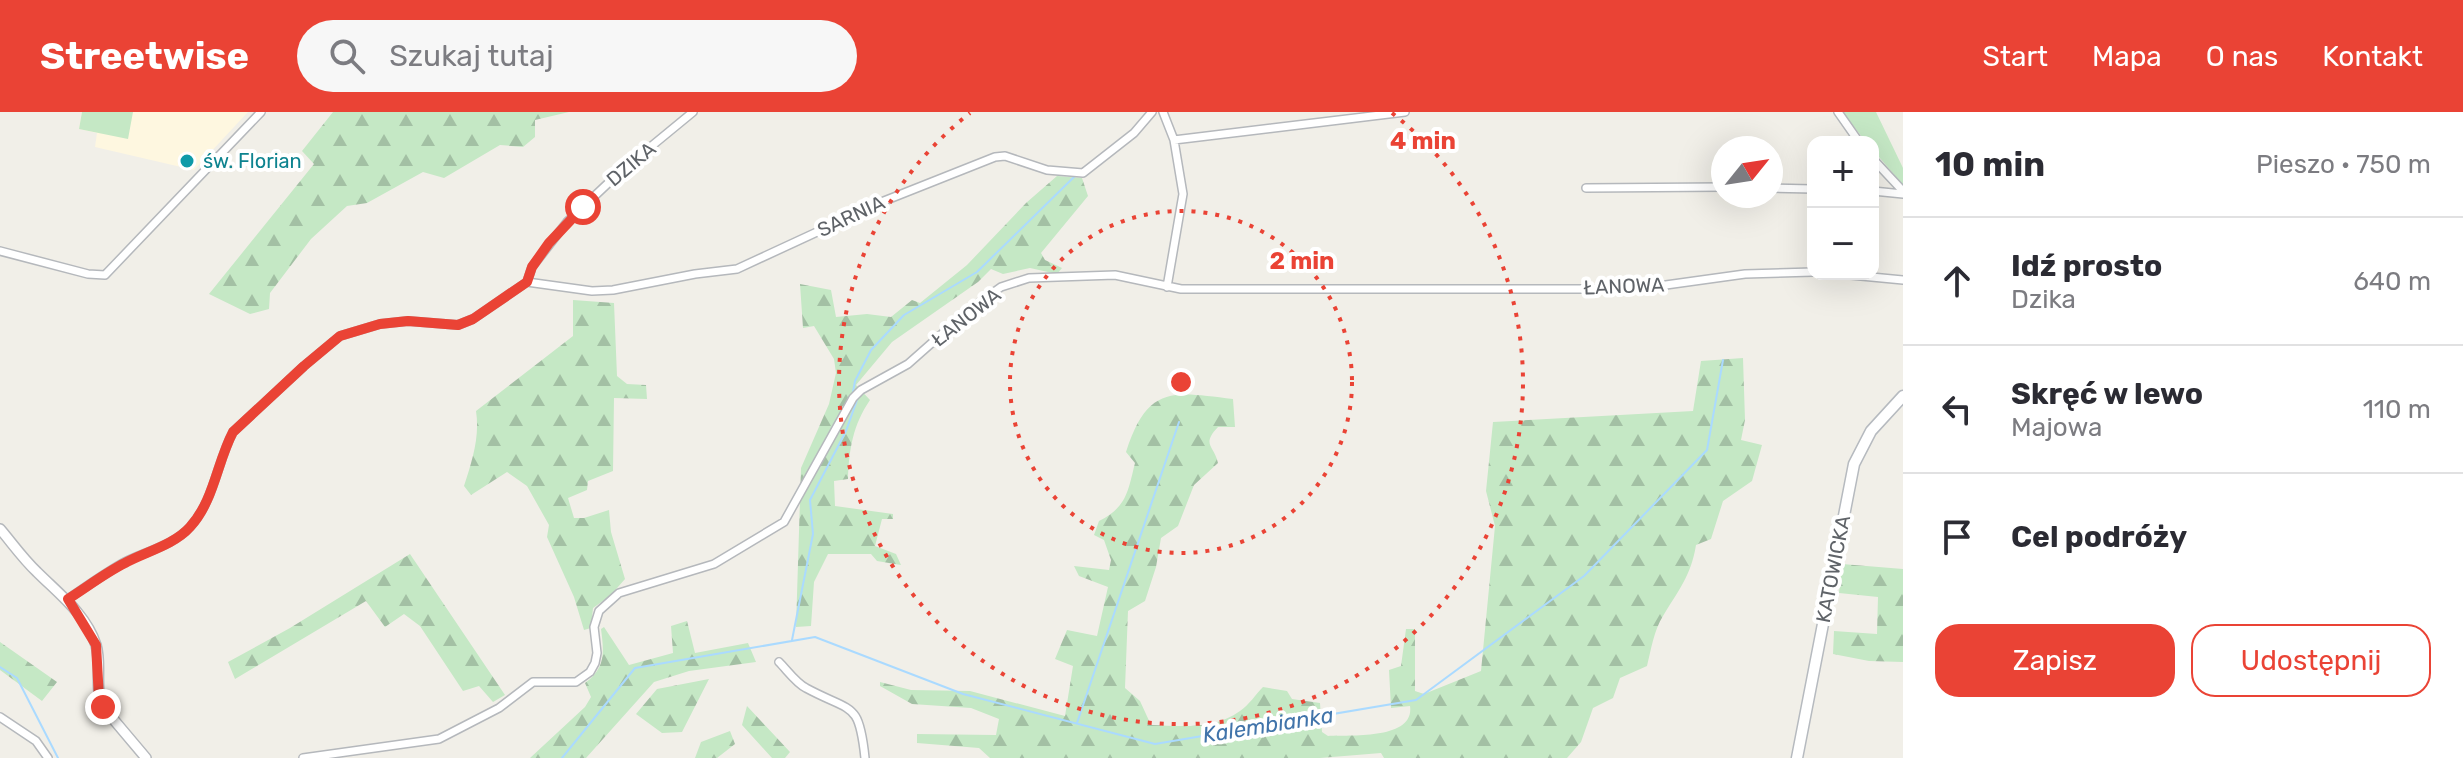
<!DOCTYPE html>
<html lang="pl">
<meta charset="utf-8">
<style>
:root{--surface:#fff;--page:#f7f7f7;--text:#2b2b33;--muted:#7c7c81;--line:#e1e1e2;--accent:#ea4335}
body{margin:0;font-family:Rubik,sans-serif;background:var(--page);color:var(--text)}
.controls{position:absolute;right:24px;top:24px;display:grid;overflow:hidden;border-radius:16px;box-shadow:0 8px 32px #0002}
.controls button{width:72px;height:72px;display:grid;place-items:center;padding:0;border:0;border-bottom:2px solid var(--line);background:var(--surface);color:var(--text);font:40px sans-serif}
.compass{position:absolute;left:1711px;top:24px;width:72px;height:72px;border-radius:50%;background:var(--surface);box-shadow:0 8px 32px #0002;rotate:60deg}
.stop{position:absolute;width:24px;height:24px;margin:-18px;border:6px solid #ea4335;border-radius:50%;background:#fff}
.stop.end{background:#ea4335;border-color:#fff;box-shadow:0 2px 8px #0008}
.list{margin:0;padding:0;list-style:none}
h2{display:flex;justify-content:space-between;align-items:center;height:104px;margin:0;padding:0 32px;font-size:34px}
h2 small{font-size:26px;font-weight:400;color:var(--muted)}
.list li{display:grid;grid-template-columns:52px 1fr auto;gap:24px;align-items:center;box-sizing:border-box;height:128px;padding:0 32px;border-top:2px solid var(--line)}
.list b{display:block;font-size:30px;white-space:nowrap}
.list p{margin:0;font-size:26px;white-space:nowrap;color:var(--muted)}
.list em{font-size:26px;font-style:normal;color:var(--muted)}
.actions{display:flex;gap:16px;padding:24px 32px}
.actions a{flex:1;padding:18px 0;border:2px solid var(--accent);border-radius:24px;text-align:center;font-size:28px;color:var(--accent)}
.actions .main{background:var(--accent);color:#fff}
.icon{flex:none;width:44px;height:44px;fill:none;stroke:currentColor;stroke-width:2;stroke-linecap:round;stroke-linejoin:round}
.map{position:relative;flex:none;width:1903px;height:646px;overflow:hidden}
header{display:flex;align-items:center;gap:48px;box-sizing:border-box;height:112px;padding:0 40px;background:var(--accent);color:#fff}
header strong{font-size:38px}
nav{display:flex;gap:44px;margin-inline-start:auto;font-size:28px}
.search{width:560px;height:72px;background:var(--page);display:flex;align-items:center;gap:20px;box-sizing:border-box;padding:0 28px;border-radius:44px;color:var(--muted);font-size:30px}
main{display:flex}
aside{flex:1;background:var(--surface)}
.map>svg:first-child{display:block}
.commercial{fill:#fef7e0}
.green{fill:#c5e8c5}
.forest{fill:url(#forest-firs)}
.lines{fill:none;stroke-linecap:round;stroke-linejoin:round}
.stream{stroke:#aadaff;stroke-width:2}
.minor-casing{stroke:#b5b8bc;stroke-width:10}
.tertiary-casing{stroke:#b5b8bc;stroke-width:12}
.secondary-casing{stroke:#b6babf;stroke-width:13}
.minor{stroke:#fff;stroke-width:7}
.tertiary{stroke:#fff;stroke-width:9}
.secondary{stroke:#fff;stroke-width:10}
.route{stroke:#ea4335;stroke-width:10}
.ring{fill:none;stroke:#ea4335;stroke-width:4;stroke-dasharray:4 8}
.culture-dot{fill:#0f9aa8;stroke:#fff;stroke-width:3}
.labels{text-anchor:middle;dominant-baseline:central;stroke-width:8;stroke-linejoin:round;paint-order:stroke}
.culture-label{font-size:20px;fill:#0d838f;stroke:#fff;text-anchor:start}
.street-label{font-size:20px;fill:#5f6368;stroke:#fff}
.water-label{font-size:22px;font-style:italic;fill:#4174aa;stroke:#fff}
.centre{fill:#ea4335;stroke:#fff;stroke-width:4}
.ring-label{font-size:24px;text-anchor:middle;font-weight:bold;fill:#ea4335;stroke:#fff;stroke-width:8;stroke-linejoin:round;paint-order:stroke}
</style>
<header>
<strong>Streetwise</strong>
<div class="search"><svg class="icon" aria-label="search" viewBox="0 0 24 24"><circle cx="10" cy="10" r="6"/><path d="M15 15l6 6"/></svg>Szukaj tutaj</div>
<nav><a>Start</a><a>Mapa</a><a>O nas</a><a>Kontakt</a></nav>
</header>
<main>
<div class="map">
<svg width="1903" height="646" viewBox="0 0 1903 646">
<defs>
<pattern id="forest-firs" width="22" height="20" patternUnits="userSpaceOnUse" patternTransform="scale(2)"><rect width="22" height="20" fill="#c5e8c5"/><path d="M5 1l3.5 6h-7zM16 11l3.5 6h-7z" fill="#a3c0a4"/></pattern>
</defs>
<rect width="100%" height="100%" fill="#f1efe8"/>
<path class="commercial" d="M82 0H248L194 58 95 35 97 21 79 17Z"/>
<path class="green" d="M82 0H133L128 27 79 17Z
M1842 0H1876L1903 56V73L1873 38V30H1866Z"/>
<path class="forest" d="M333 0H569L535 8V25L523 35 500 33 444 66 423 60 367 91 347 94 311 127 270 181 269 197 250 202 209 182 314 52 302 39Z
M1057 64 1082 66 1088 84 1041 141 1045 148 1062 156 1057 162 1030 156 1003 162 991 157 978 170 892 230 856 273 870 288C853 313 849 337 848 367L834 369 835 394 893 402V407H882L875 434 896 442 901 453 877 449 871 442H828L814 470 811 514 796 515 801 356 829 292 836 261 834 247 814 214 803 216 800 172 831 178 836 205 867 202 891 205 912 188 920 191 967 153 1026 91Z
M573 188 614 191 617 264 627 272 646 273 647 287 614 286 613 359 588 369 587 378 568 386 574 406H584L609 398 611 420 625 467 610 484 593 496 591 516 584 518 574 485 547 425 549 413 527 374 507 360 471 383 464 374C472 349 480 325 476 299L573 224Z
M1743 246 1745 308 1741 328 1762 333 1752 369 1723 389 1711 427 1696 433C1691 464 1678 479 1663 504 1654 518 1651 538 1647 554L1620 566 1613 586 1593 596 1581 630 1567 646H1384L1381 641 1320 646H990L979 636 917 631V622L996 623 999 607 971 596 912 592 880 574V570L911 578 970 579 1065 604 1073 554 1055 547 1067 518 1097 524 1108 475 1079 464 1074 454 1109 458 1111 448 1104 428 1094 423 1099 409C1127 395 1128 379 1135 351L1126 340C1148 272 1173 280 1233 287L1235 315H1218C1201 333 1214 333 1218 351L1194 373 1178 414 1161 426 1156 455 1145 489 1128 499 1125 576 1140 589 1151 613C1182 614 1214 618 1240 599 1249 593 1256 582 1263 575L1287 579 1292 587 1320 591 1322 620 1328 624C1350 623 1415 628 1410 594L1391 596 1389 558 1401 554 1406 517H1415V579L1424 582 1481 559 1495 414 1486 379 1493 310 1693 299 1701 249Z
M410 442 505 583 493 590 479 574 463 579 420 514 404 502 385 515 366 489 235 567 228 550 290 516Z
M1842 452 1903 457V550L1869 549 1833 542 1834 519 1877 522 1878 485 1839 481Z
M687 509 695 541 748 531 756 550 689 559 654 570 586 646H530L585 595 591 585 585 571C606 556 604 540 601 517L604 515 629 553 673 541 671 514Z
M0 530 57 570 42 589 0 558Z
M709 567 682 620 662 621 636 602 657 577Z
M747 594 790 640 785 646H772L742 613Z
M730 619 735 632 717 646H695L701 630Z"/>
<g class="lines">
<path class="stream" d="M853 280 855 269 871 238 904 203 977 160 1076 63
M792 528 813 422 810 388 846 319 857 288
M0 555 17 566 58 646
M1077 611 1179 310
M562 646 635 556 815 525 963 582 1155 632 1416 588 1584 464 1707 338 1723 248"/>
<defs>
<path id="minor" d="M1163 0 1174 28 1183 82 1167 175
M1838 0 1859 30
M1174 28 1405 0
M1873 47 1903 79
M1586 76 1723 75
M1771 76 1813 77
M1873 79 1903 82
M0 139 88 162 105 163 261 0
M1840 162 1903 168
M527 170 592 179 613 178 695 162 737 157 884 89 995 45 1005 44 1047 58 1083 61 1134 21 1152 0
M68 487C86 475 105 461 125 450 145 440 174 433 190 415 214 389 217 350 233 320L304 254 340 224 380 212 408 209 458 213 473 207 527 170 532 155 567 110 620 60 693 0
M779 550C787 558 796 571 806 576 852 601 859 588 865 646
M0 605 36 629 48 646
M303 646 439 627 499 596 533 570H576L590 560 595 551 597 541 594 515 599 499 619 481 714 452 784 410 853 286 861 278 908 252 969 198 1001 175 1029 166 1115 163 1181 177H1637L1745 162 1813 160"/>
<path id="tertiary" d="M0 417C12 431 23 447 37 460 59 482 86 502 96 533 102 554 94 575 103 595L146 646"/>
<path id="secondary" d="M1797 646 1854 352 1871 319 1903 284"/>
</defs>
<use href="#minor" class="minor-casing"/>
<use href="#tertiary" class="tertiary-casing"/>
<use href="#secondary" class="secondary-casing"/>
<use href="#minor" class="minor"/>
<use href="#tertiary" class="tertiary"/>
<use href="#secondary" class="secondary"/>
</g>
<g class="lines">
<path class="route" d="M103 595 99 586 96 533 68 487C87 475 105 461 125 451 145 440 174 433 190 415 214 389 217 350 233 320L304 254 340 224 380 212 408 209 458 213 473 207 527 170 532 155 549 131 583 95"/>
</g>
<g class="ring">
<circle cx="1181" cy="270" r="171"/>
<path d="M1392 1A342 342 0 1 1 970 1"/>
</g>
<circle class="culture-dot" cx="187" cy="49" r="8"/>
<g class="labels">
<g class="culture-label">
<text x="203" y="49">św. Florian</text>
</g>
<g class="street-label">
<text transform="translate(631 52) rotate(-40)">DZIKA</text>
<text transform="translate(851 104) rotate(-25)">SARNIA</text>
<text transform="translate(1624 174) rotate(-2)">ŁANOWA</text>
<text transform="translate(966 205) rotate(-38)">ŁANOWA</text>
<text transform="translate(1833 457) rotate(-79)">KATOWICKA</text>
</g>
<g class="water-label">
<text transform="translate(1268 613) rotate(-9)">Kalembianka</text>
</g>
</g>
<circle cx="1181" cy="270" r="12" class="centre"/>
<g class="ring-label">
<text x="1423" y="37">4 min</text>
<text x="1302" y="157">2 min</text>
</g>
</svg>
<div class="controls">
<button>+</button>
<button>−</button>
</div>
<svg class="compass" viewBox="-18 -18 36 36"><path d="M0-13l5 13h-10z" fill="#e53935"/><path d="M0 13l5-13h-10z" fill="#7c7c81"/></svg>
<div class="stop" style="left:583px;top:95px"></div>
<div class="stop end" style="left:103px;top:595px"></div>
</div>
<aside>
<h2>10 min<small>Pieszo · 750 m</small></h2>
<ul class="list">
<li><svg class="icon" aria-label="ahead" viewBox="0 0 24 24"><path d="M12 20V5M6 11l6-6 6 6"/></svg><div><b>Idź prosto</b><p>Dzika</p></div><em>640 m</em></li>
<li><svg class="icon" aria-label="left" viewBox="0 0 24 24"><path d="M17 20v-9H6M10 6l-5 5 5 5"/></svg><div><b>Skręć w lewo</b><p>Majowa</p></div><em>110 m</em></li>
<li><svg class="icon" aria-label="arrive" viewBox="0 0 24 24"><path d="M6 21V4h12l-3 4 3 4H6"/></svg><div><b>Cel podróży</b></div></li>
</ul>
<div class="actions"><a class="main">Zapisz</a><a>Udostępnij</a></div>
</aside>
</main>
